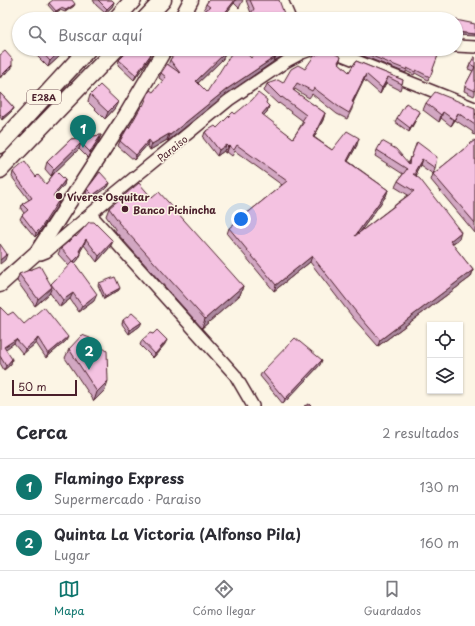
<!DOCTYPE html>
<html lang="es">
<meta charset="utf-8">
<style>
:root{--surface:#fff;--page:#f2f2f3;--text:#2b2b33;--muted:#7c7c81;--line:#e1e1e2;--accent:#0f766e}
body{margin:0;font-family:"Playpen Sans",sans-serif;background:var(--page);color:var(--text)}
.controls{position:absolute;right:12px;bottom:12px;display:grid;overflow:hidden;border-radius:0px;box-shadow:0 1px 3px #0004}
.controls button{width:36px;height:36px;display:grid;place-items:center;padding:0;border:0;border-bottom:1px solid var(--line);background:var(--surface);color:var(--text);font:20px sans-serif}
.scale{position:absolute;left:12px;bottom:10px;width:65px;box-sizing:border-box;padding-left:4px;border:2px solid #4a1f2b;border-top:0;font-size:11px;line-height:14px;white-space:nowrap;color:#4a1f2b;-webkit-text-stroke:3px #fcf5e5;paint-order:stroke}
.you{position:absolute;left:241px;top:219px;width:14px;height:14px;margin:-10px;border:3px solid #fff;border-radius:50%;background:#1a73e8;box-shadow:0 0 0 6px #1a73e833}
.badge{display:grid;place-items:center;width:26px;height:26px;border-radius:50%;background:var(--accent);color:#fff;font-size:13px;font-weight:700}
.pin{position:absolute;translate:-50% -33px;filter:drop-shadow(0 1px 2px #0008)}
.pin::after{content:'';position:absolute;top:21px;width:14px;height:12px;background:inherit;clip-path:polygon(0 0,100% 0,50% 100%)}
.list{margin:0;padding:0;list-style:none}
h2{display:flex;justify-content:space-between;align-items:center;height:52px;margin:0;padding:0 16px;font-size:17px}
h2 small{font-size:13px;font-weight:400;color:var(--muted)}
.list li{display:grid;grid-template-columns:26px 1fr auto;gap:12px;align-items:center;box-sizing:border-box;height:56px;padding:0 16px;border-top:1px solid var(--line)}
.list b{display:block;font-size:15px;white-space:nowrap}
.list p{margin:0;font-size:13px;white-space:nowrap;color:var(--muted)}
.list em{font-size:13px;font-style:normal;color:var(--muted)}
.icon{flex:none;width:22px;height:22px;fill:none;stroke:currentColor;stroke-width:2;stroke-linecap:round;stroke-linejoin:round}
.map{position:relative;flex:none;width:475px;height:406px;overflow:hidden}
.search{position:absolute;background:var(--surface);box-shadow:0 1px 3px #0004;left:12px;right:12px;top:12px;height:44px;display:flex;align-items:center;gap:10px;box-sizing:border-box;padding:0 14px;border-radius:22px;color:var(--muted);font-size:15px}
.sheet{height:164px;background:var(--surface)}
nav{display:flex;justify-content:space-around;align-items:center;box-sizing:border-box;height:56px;border-top:1px solid var(--line);background:var(--surface);font-size:11px;color:var(--muted)}
nav a{display:grid;justify-items:center;gap:2px}
nav .on{color:var(--accent)}
.map>svg:first-child{display:block}
.lines{fill:none;stroke-linecap:round;stroke-linejoin:round}
.minor-casing{stroke:#4a1f2b;stroke-width:14}
.major-casing{stroke:#4a1f2b;stroke-width:17}
.highway-casing{stroke:#4a1f2b;stroke-width:19}
.minor{stroke:#fcf5e5;stroke-width:11}
.major{stroke:#fcf5e5;stroke-width:14}
.highway{stroke:#fcf5e5;stroke-width:16}
.wall{fill:#d2a7c2;stroke:#4a1f2b}
.shaded-wall{fill:#ab889e;stroke:#4a1f2b}
.building{fill:#f4c2e1;stroke:#4a1f2b}
.poi-dot{fill:#4a1f2b;stroke:#fcf5e5;stroke-width:1.5}
.labels{text-anchor:middle;dominant-baseline:central;stroke-width:3;stroke-linejoin:round;paint-order:stroke}
.shield{fill:#fcf5e5;stroke:#7f5f63;stroke-width:1}
.shield-label{font-size:9px;font-weight:bold;fill:#4a1f2b}
.street-label{font-size:10px;fill:#4a1f2b;stroke:#fcf5e5}
.poi-label{font-size:10px;font-weight:bold;fill:#4a1f2b;stroke:#fcf5e5;text-anchor:start}
</style>
<div class="map">
<svg width="475" height="406" viewBox="0 0 475 406">
<rect width="100%" height="100%" fill="#fcf5e5"/>
<filter id="ink" filterUnits="userSpaceOnUse"><feTurbulence type="fractalNoise" baseFrequency=".025" numOctaves="2"/><feDisplacementMap in="SourceGraphic" scale="8" xChannelSelector="R" yChannelSelector="G"/><feConvolveMatrix kernelMatrix="1 2 1 2 8 2 1 2 1" color-interpolation-filters="sRGB"/></filter>
<g filter="url(#ink)">
<g class="lines">
<defs>
<path id="minor" d="M282 0 290 19
M456 46 475 47
M327 49 475 108
M91 215 235 375 253 406
M37 252 41 254 46 252 108 199 229 100 287 61 302 53 313 49"/>
<path id="major" d="M181 19 191 0
M0 285 37 252 126 115 165 49"/>
<path id="highway" d="M116 19 133 0
M145 19 163 0
M0 145 88 49
M0 170 116 49"/>
</defs>
<use href="#minor" class="minor-casing"/>
<use href="#major" class="major-casing"/>
<use href="#highway" class="highway-casing"/>
<use href="#minor" class="minor"/>
<use href="#major" class="major"/>
<use href="#highway" class="highway"/>
</g>
<path class="wall" d="M93 0H112L114 2 112 7 105 13 96 5Z
M209 0H243L239 8 234 3 222 19H195L205 10 204 9 206 4Z
M246 0H279L251 13Z
M49 3 74 6 65 12 60 10 55 13 48 5Z
M19 31V38L17 36Z
M30 49H60L61 50 59 57 48 67Z
M178 49H219V50L223 59 198 83 207 92 262 50 261 49H289L288 53 274 61 273 60V62L225 95 168 141 167 140 150 150 147 145 134 160 118 146 120 141 153 92 163 81 159 78 161 73 168 65 170 60Z
M351 49H400L426 54 440 50 428 80 415 73 414 75 406 71V73L351 51Z
M341 57 339 63 349 72 356 61 403 80 400 90 386 83 380 94 364 80 353 103 352 109 347 119 337 114 312 94 309 98 295 89 294 91 325 113 323 120 314 137 332 150 357 145 348 161 388 190 386 196 360 232 408 195 395 187 398 181 403 174 375 156 377 150 408 163 410 157 411 158 417 142 435 168 433 174 420 165 416 172 417 174 416 176 459 239 452 244 473 270 471 277 378 346 354 319 310 262 274 291 227 234 229 228 282 185 235 151 232 156 227 152 225 153 224 151 217 156 203 138 205 132 217 128 235 114 266 103 269 106 267 112 263 116 293 138 300 127 303 121 279 103 278 104 264 91 267 84 283 83 305 69Z
M475 57V94L474 96 464 91 465 86 473 71 468 69 470 64Z
M149 59 134 80 118 65 119 60Z
M0 93 14 108 13 110 2 120 0 117Z
M90 95 115 108 105 119 88 102Z
M426 103 475 108V135L472 134 473 132 455 120 451 126 441 118 439 122 423 110Z
M418 116 409 132 395 122 397 118Z
M101 135 98 142 88 158 79 149 56 171 65 180 64 185 54 197 59 200 58 205 39 233 35 237 20 219 22 215 24 213 21 209 22 204 29 200 12 177 13 172 36 177 46 184 55 172 51 176 45 169 47 162 71 139Z
M475 140V233L431 180 433 174Z
M110 183 108 187 91 199 86 194 87 189Z
M152 198 243 286 240 295 202 328 115 231V229L106 216 109 208Z
M76 237 113 241 110 247 97 262 84 245 80 252 81 254 78 260 75 263 94 301 79 312 70 299 60 307 50 293 49 294 35 306 17 281 19 274 50 285 69 266 58 254 61 248Z
M99 283 119 290 104 299 98 285Z
M0 307 8 315 24 324 66 341 46 358 36 343 23 354 14 343 5 349 11 364 4 370 0 363Z
M123 320 140 326 129 334 122 324Z
M153 334 165 344 153 358 140 345 142 340Z
M69 349 105 390 94 401 65 358Z
M320 365 283 404 260 376 262 372Z"/>
<path class="shaded-wall" d="M235 0H236L234 3 222 19H220Z
M114 2 112 7 105 13 107 9Z
M75 4 74 6 65 12 66 10Z
M61 8 60 10 55 13 56 11Z
M456 32 475 34V36L456 35Z
M287 49H289L288 53 274 61 276 56Z
M61 50 59 57 48 67 50 61Z
M225 53 223 59 194 87 196 81Z
M151 54 149 59 134 80 136 75Z
M275 57 273 62 225 95 168 141 170 135 227 89Z
M12 65V68L0 78V77Z
M366 74 364 80 350 108 352 102Z
M388 77 386 83 380 94 382 88Z
M118 102 115 108 105 119 108 112Z
M269 106 267 112 259 120 262 114Z
M14 108 13 110 2 120 3 117Z
M420 112 418 116 409 132 410 128Z
M443 112 441 118 439 122 441 115Z
M325 113 323 120 311 143 313 137Z
M458 113 455 120 451 126 454 120Z
M169 134 167 140 150 150 152 144Z
M101 135 98 142 88 158 90 152Z
M359 138 357 145 345 167 347 161Z
M149 140 147 145 134 160 136 155Z
M81 143 79 149 51 176 54 169Z
M226 145 224 151 217 156 219 150Z
M229 146 227 152 225 153 228 147Z
M422 159 420 165 415 174H417L415 180H411L415 171Z
M65 180 64 185 51 200 53 196Z
M110 183 108 187 91 199 93 195Z
M388 190 386 196 353 242 355 236Z
M59 200 58 205 39 233 35 237 36 233Z
M461 232 459 239 447 247 450 241Z
M86 239 84 245 77 257 79 251Z
M113 241 110 247 97 262 99 256Z
M7 254 5 260 0 264V260Z
M81 254 78 260 71 268 73 262Z
M312 256 310 262 274 291 276 285Z
M473 270 471 277 378 346 380 340Z
M243 286 240 295 202 328 205 319Z
M52 287 49 294 35 306 38 299Z
M120 288 119 290 104 299 105 296Z
M73 293 70 299 60 307 63 300Z
M97 294 94 301 79 312 82 306Z
M142 322 140 326 129 334 130 330Z
M68 337 66 341 46 358 48 354Z
M38 338 36 343 23 354 25 349Z
M16 339 14 343 2 352 4 347Z
M167 340 165 344 153 358 155 354Z
M12 359 11 364 4 370 6 366Z
M322 360 320 365 283 404 285 399Z
M108 381 105 390 94 401 97 392Z"/>
<path class="building" d="M53 0H72L75 4 66 10 61 8 56 11 49 3Z
M98 0H112L114 2 107 9Z
M209 0H235L220 19H195L197 16 210 7 206 4Z
M250 0H279L286 19H247L254 9Z
M444 17 453 19H446Z
M426 18 438 19H426Z
M456 20 475 24V34L456 32Z
M39 49H60L61 50 50 61Z
M130 49H145L147 51 151 54 136 75 119 60Z
M178 49H218V50L225 53 196 81 207 92 234 49H243L251 58 259 49H261L275 57 227 89 170 135 169 134 152 144 149 140 136 155 120 141 128 127 129 128 142 105 143 106 150 90 153 92 166 77 161 73 167 64 180 73 170 60Z
M269 49H287L276 56Z
M354 49H400L426 54 428 49H437L440 50 430 77 416 70 415 72 407 68V70Z
M328 50 341 57 338 62 349 72 356 61 403 80 402 84 388 77 382 88 366 74 352 102 354 103 349 113 339 107 314 88 312 91 297 83 293 90 325 113 313 137 332 150 347 131 359 138 347 161 388 190 355 236 414 191 398 181 407 169 377 150 382 141 396 149 409 164 410 157 411 158 417 142 437 157 435 168 422 159 415 171 417 174H413L420 179 461 232 450 241 473 270 380 340 356 312 312 256 276 285 229 228 287 181 237 145 234 150 229 146 228 147 226 145 219 150 205 132 215 126 217 128 233 112 235 114 252 100 258 93 267 100 266 103 269 106 262 114 293 138 304 122 302 121 306 115 282 97 281 98 267 84 278 80 283 83 291 69 298 65 305 69 314 56Z
M5 51 12 59V65L0 77V55Z
M474 57H475V67L470 64Z
M475 67V91L465 86Z
M100 85 118 102 108 112 90 95Z
M435 92 475 108V125L458 113 454 120 443 112 441 115 426 103Z
M0 93 14 108 3 117 0 114Z
M406 103 420 112 410 128 397 118Z
M101 135 90 152 81 143 54 169 47 162 71 139Z
M475 140V223L433 174Z
M25 162 36 177 38 175 46 184 56 171 65 180 53 196 59 200 41 228 36 233 22 215 28 210 22 204 32 198 13 172Z
M100 172 110 183 93 195 87 189Z
M139 183 152 198 159 192 243 286 205 319 118 222H119L109 208Z
M89 222H94L113 241 99 256 86 239 79 251 81 254 73 262 61 248 75 236 76 237Z
M0 244 7 254 0 260Z
M73 261 97 294 82 306 73 293 63 300 51 284Z
M40 266 52 287 38 299 19 274Z
M115 277 120 288 105 296 99 283Z
M0 307 8 315 13 312 24 324 44 307 68 337 48 354 38 338 25 349 16 339 4 347 12 359 6 366 0 356Z
M132 313 142 322 130 330 123 320Z
M157 330 167 340 155 354 142 340 150 333 153 334Z
M82 335 90 338 107 351 108 381 97 392 69 349Z
M295 338 322 360 285 399 262 372Z
M309 404 311 406H304Z"/>
</g>
<g class="poi-dot">
<circle cx="59" cy="196" r="4"/>
<circle cx="125" cy="209" r="4"/>
</g>
<g class="labels">
<rect class="shield" x="27" y="90" width="34" height="14" rx="3"/>
<g class="shield-label">
<text x="44" y="97">E28A</text>
</g>
<g class="street-label">
<text transform="translate(172 148) rotate(-39)">Paraiso</text>
</g>
<g class="poi-label">
<text x="67" y="196">Víveres Osquitar</text>
<text x="133" y="209">Banco Pichincha</text>
</g>
</g>
</svg>
<div class="controls">
<button><svg class="icon" aria-label="locate" viewBox="0 0 24 24"><circle cx="12" cy="12" r="6"/><path d="M12 2v4M12 18v4M2 12h4M18 12h4"/></svg></button>
<button><svg class="icon" aria-label="layers" viewBox="0 0 24 24"><path d="M12 4l9 5-9 5-9-5zM3 14l9 5 9-5"/></svg></button>
</div>
<div class="scale">50 m</div>
<div class="you"></div>
<div class="pin badge" style="left:83px;top:148px">1</div>
<div class="pin badge" style="left:89px;top:370px">2</div>
<div class="search"><svg class="icon" aria-label="search" viewBox="0 0 24 24"><circle cx="10" cy="10" r="6"/><path d="M15 15l6 6"/></svg>Buscar aquí</div>
</div>
<section class="sheet">
<h2>Cerca<small>2 resultados</small></h2>
<ul class="list">
<li><span class="badge">1</span><div><b>Flamingo Express</b><p>Supermercado · Paraiso</p></div><em>130 m</em></li>
<li><span class="badge">2</span><div><b>Quinta La Victoria (Alfonso Pila)</b><p>Lugar</p></div><em>160 m</em></li>
</ul>
</section>
<nav>
<a class="on"><svg class="icon" aria-label="map" viewBox="0 0 24 24"><path d="M3 6l6-2 6 2 6-2v14l-6 2-6-2-6 2zM9 4v14M15 6v14"/></svg>Mapa</a>
<a><svg class="icon" aria-label="directions" viewBox="0 0 24 24"><path d="M12 3l9 9-9 9-9-9zM9 14v-3h6M13 9l2 2-2 2"/></svg>Cómo llegar</a>
<a><svg class="icon" aria-label="saved" viewBox="0 0 24 24"><path d="M7 4h10v16l-5-4-5 4z"/></svg>Guardados</a>
</nav>
